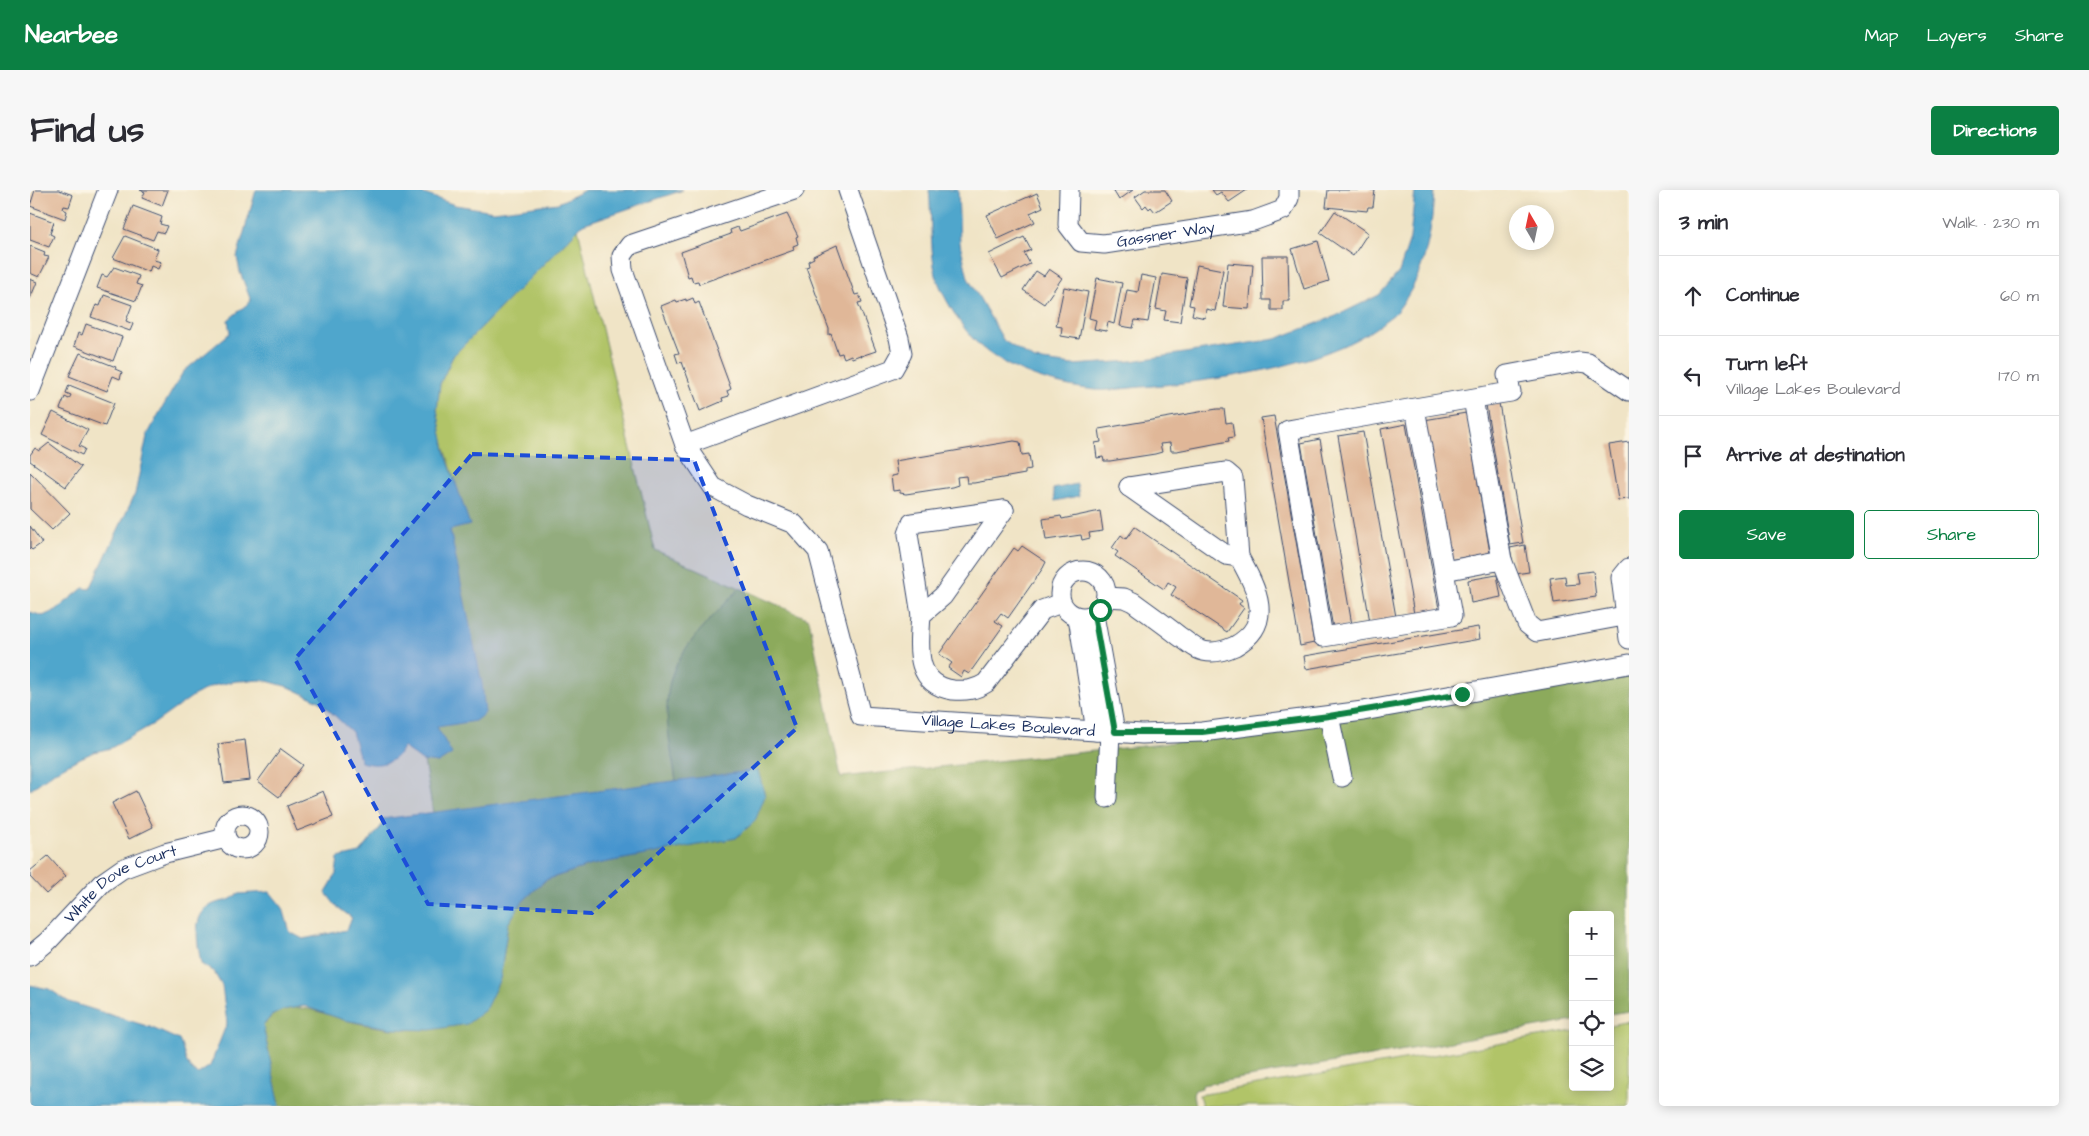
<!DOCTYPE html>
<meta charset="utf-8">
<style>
:root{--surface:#fff;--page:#f7f7f7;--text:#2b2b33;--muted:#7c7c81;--line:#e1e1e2;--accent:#0b8043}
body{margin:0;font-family:"Architects Daughter",sans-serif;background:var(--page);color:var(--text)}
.controls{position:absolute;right:15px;bottom:15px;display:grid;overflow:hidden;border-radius:5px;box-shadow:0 2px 12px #0003}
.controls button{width:45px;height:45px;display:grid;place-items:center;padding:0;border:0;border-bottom:1px solid var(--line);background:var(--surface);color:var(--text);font:25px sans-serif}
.compass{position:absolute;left:1479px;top:15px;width:45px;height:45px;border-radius:50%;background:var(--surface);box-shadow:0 2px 12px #0003;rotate:351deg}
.stop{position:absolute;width:15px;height:15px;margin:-11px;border:4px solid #0b8043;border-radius:50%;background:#fff}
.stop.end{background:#0b8043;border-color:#fff;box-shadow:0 1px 5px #0008}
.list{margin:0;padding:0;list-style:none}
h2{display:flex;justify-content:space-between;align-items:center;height:65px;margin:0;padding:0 20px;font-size:21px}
h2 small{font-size:16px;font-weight:400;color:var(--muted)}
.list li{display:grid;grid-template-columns:32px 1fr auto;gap:15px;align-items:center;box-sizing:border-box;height:80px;padding:0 20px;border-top:1px solid var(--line)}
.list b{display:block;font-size:19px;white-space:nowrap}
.list p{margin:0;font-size:16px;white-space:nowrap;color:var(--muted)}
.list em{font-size:16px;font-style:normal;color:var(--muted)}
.actions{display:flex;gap:10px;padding:15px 20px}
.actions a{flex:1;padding:11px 0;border:1px solid var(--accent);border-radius:5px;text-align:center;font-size:18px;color:var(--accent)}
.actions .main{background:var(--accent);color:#fff}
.icon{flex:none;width:28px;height:28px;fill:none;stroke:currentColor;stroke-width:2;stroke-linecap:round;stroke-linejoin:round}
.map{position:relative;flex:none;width:1599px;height:916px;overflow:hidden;border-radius:5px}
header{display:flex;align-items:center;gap:30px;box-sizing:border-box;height:70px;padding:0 25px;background:var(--accent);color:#fff}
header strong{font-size:24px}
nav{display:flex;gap:28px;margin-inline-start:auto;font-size:18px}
.intro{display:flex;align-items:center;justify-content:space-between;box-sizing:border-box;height:120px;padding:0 30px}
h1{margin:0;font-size:35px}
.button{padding:12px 22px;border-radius:5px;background:var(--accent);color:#fff;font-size:18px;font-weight:700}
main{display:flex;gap:30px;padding:0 30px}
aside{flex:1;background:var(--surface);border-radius:5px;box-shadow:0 2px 12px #0003}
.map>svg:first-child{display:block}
.green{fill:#b1c467;stroke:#667a62}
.forest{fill:#8caa5c;stroke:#546c5d}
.water{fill:#50a6cc;stroke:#366a95}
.building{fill:#e0b798}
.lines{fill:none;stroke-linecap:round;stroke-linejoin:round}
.minor-casing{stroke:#3b4a6e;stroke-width:21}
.minor{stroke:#fff;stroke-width:19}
.route{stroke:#0b8043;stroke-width:6}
.marked{fill:#1d4ed8;fill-opacity:0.2;stroke:#1d4ed8;stroke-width:4;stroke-dasharray:10 6;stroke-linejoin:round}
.labels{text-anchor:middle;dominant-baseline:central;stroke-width:4;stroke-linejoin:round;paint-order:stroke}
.street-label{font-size:16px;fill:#1b2f5e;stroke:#fcf5e5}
</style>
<header>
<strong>Nearbee</strong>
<nav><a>Map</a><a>Layers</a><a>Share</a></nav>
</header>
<div class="intro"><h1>Find us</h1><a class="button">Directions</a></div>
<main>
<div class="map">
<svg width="1599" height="916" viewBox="0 0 1599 916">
<rect width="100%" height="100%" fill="#fcf5e5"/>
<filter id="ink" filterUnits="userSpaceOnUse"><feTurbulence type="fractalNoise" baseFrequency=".02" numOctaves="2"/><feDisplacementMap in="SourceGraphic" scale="10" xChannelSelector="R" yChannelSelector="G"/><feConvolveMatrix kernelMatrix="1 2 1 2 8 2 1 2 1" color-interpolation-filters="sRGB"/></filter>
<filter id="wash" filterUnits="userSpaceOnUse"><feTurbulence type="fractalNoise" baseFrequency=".0096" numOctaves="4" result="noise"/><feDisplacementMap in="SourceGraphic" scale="20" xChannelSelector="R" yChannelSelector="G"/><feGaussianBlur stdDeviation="1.12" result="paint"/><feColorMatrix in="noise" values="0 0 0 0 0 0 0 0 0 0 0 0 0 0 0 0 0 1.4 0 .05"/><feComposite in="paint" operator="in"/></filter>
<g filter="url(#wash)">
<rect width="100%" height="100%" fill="#f0e4c6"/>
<path class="green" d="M548 39 625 360 710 398 661 452 637 518 646 591 403 623 394 571 408 573 421 564 406 537 425 366 420 340 439 335 413 252 407 220 410 194 423 166Z
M1599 831V916H1172L1169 905 1543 841V897H1580V835Z"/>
<path class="forest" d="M710 398 779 429 811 587 1132 554 1599 472V821L1580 824V725H1543V831L1172 895V898L1165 900 1163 904 1165 916H250L233 836C255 805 283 821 313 829 328 834 346 837 362 839 370 840 455 796 470 789L478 734 492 712 516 690 561 675 706 648 725 631 728 580 646 591C641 558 631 518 642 485 652 454 688 422 710 398Z"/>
<path class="water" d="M226 0H383L425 15 464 21 528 13 555 0H653L553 34 423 166 410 194 407 220 416 265 440 335 420 340 452 494 455 523 445 531 407 537 422 564 408 573 392 571 373 557C366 574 347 577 331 572L322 542 289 511 259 497 233 490 207 491 182 496 163 506 125 533 81 558 64 562 46 570 24 582 0 600V422L13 426 26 420 53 398 60 399 105 304 117 246 127 227 153 182 200 143 198 130 221 111 210 82 207 67Z
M899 0H928L930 53 938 88 974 151 1005 170 1043 175 1102 171 1246 149 1306 126 1349 105 1369 82 1380 49 1385 0H1404C1402 43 1395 86 1367 121 1363 126 1355 130 1350 135 1291 178 1183 191 1111 197 1097 198 1080 201 1066 200 1026 196 974 181 945 151 931 136 916 112 909 94 899 71 902 26 899 0Z
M1047 294 1049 306 1025 311 1023 299Z
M728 580 735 606 725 631 706 648 561 675 515 690 492 712 478 734 470 789 455 820 437 834 400 840 365 839 314 830 274 816 253 820 241 826 233 836 250 916H0V795L19 799 39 812 120 837 149 850C155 861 154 878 168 884L180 876 197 833 192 796 184 782 171 774C168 753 159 722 186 713 195 710 200 712 207 704L240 702 253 718 260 742 273 749 316 740 322 728 306 716 296 703 306 684 308 668 330 663 353 634 352 629Z"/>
<g id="blocks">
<path class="building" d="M5 0H29L43 5 39 17 34 16 33 19 37 21 35 29 0 16Z
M110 0H138L132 16 112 8 115 2Z
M1083 0H1103L1089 10Z
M1115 0H1135L1142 11 1125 22 1121 17 1119 19 1116 15 1113 18 1105 7Z
M1182 0H1217L1199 12 1191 2 1186 5Z
M1298 0H1345L1343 17H1338L1337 21 1296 17Z
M1007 3 1013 17 1000 23 1005 32 968 49 957 25Z
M103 16 132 27 130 34 137 36 134 43 127 41 123 50 94 39Z
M1305 21 1338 43 1323 66 1290 43Z
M0 23 24 32 20 44 24 46 19 57 0 50Z
M757 24 768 46 766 47 768 54 763 56 764 60 669 94 668 91 663 92 661 86 658 87 651 62 701 44 700 40 708 37 710 41Z
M95 46 128 59 124 70 131 72 128 79 121 76 119 82 83 68Z
M994 47 1001 60 994 63 1000 74 972 88 959 64Z
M1288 51 1299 91 1274 99 1262 59Z
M807 55 825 105 829 104 832 112 828 113 846 161 831 166 830 165 822 168 821 165 814 168 812 163 808 164 801 144 799 145V139L776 77 779 76 778 71 784 68 783 66Z
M0 56 15 62 14 66 19 67 9 87 0 83Z
M1232 66H1258L1259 111H1253V120H1241V110H1233Z
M1198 73 1223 75 1219 119 1193 117Z
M1167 75 1193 80 1185 121 1176 119 1175 128 1162 125 1164 116 1159 115Z
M84 77 109 86 106 94 112 96 106 111 67 98 72 85 77 87Z
M1019 79 1032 88 1014 114 993 100 1006 81 1014 86Z
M1132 84 1157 88 1150 132 1134 130 1136 121 1126 119Z
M1111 85 1126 88 1118 132 1105 130 1103 138 1090 136 1097 100 1108 102Z
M1067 88 1092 93 1084 134 1078 132 1076 141 1064 139 1066 130 1059 128Z
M0 89 7 92 0 109Z
M1034 97 1058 102 1049 149 1031 146 1032 137 1026 136Z
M74 105 102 115 96 131 103 134 100 141 61 127 66 115 70 116Z
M663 108 665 114 669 112 701 199 697 201 699 206 692 208 693 211 670 221 652 172 648 173 645 164 649 163 631 116 646 110 647 112 656 109V111Z
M56 134 92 147 83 171 44 156 48 143 52 145Z
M50 163 86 177 85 179 92 182 90 189 83 186 77 201 39 186Z
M39 195 84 213 75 236 30 219 35 207 39 209 41 205 36 203Z
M1469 213 1493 353 1480 355 1456 215Z
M1187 219H1194L1196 233 1202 232 1204 247 1198 248 1199 251 1147 261H1141L1140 253 1130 254 1132 262 1125 264 1080 271H1074L1073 267 1067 268 1065 253 1071 252 1069 239Z
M23 222 58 240 49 256 55 259 52 265 12 245Z
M1436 223 1460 363 1419 370 1394 230Z
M1244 226 1284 453 1270 456 1231 228Z
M1376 234 1409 419 1384 424 1351 239Z
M1333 242 1366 427 1340 432 1308 246Z
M1290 249 1322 435 1303 438 1271 253Z
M984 251 990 252 992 265 999 264 1001 279 995 280V284L944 293H937L936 286 927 287 928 295 922 297 876 304 870 303V300L863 301 861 286 867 285 865 271Z
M1599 252V309L1588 310 1579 255Z
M19 253 51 277 36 297 0 271V265L5 258 9 261Z
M0 282 40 323 22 340 0 319Z
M1070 321 1073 341 1059 343 1060 348 1052 350 1051 345 1016 350 1013 329 1031 326 1032 329Z
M0 336 12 353 2 360 0 358Z
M1105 337 1212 410 1209 414 1214 418 1197 442 1141 405 1146 397 1138 392 1134 399 1085 366 1088 362 1082 358 1091 345 1096 349Z
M1495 355 1499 382 1485 384 1480 358Z
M992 356 1016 372 1013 378 978 428 971 423 965 431 973 436 939 484 934 481 931 487 918 478 922 473 909 464 984 358 988 361Z
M1563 381 1566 407 1524 413 1520 388 1535 386 1536 395 1549 394 1547 383Z
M1467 385 1471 407 1441 413 1438 390Z
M1448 437 1450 449 1276 479 1274 466Z
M215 550 220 590 194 593 188 554Z
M251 559 273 575 249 607 228 591Z
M106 601 123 637 99 649 82 613Z
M293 601 303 627 267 641 257 616Z
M18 666 36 686 16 704 0 687V681Z"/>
</g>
</g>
<g filter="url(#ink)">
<use href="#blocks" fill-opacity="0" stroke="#3b4a6e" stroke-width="1"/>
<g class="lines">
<defs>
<g id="minor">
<path id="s1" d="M764 0 600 55 592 66 593 80 655 255 683 297 717 315 764 334 788 361 831 526 1112 544 1172 542 1333 521 1599 474"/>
<path id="s2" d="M1039 0 1038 35 1051 52 1074 54 1223 31 1253 20 1259 8V0"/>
<path d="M0 201 78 0"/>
<path d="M1443 209 1472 370"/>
<path d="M1385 218 1422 426 1293 447 1258 240C1332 227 1406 214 1481 202L1477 185 1549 172 1558 173 1599 201"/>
<path d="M655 255 863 179 872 163 869 148 818 0"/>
<path d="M1099 297 1196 282 1203 288 1209 367"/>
<path d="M974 320 913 406 891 425C889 456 883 494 923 500 936 501 945 500 956 493L1012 420 1031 413"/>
<path d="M1599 378 1591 388 1599 449"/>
<path d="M1414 381 1472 370 1497 434 1507 442 1594 426"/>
<circle cx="1053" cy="404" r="23"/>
<path d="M1076 407 1094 408 1103 412C1118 423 1134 434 1149 446 1155 450 1162 456 1168 459 1180 465 1194 461 1205 456 1246 433 1226 398 1209 367L1196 365 1099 297"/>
<path d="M891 425 878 344 882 333 974 320"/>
<path d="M1064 425 1085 542"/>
<path d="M1048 427 1066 541"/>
<path d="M1299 526 1312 587"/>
<path d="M1077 608 1080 542"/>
<circle cx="212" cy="642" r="17"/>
<path id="s3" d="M0 766 18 751 72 693 92 679 135 663 196 648"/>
</g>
</defs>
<use href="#minor" class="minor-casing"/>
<use href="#minor" class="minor"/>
</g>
</g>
<g class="lines" filter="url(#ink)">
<path class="route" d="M1070 420 1064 425 1085 542H1172L1299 526 1432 504"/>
</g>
<path class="marked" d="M442 264 664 270 767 538 562 723 398 714 265 469Z"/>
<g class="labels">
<g class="street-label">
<text stroke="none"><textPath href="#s2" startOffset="142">Gassner Way</textPath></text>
<text stroke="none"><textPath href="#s1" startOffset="880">Village Lakes Boulevard</textPath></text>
<text stroke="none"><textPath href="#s3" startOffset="118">White Dove Court</textPath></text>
</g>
</g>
</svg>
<div class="controls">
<button>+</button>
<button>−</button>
<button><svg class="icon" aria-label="locate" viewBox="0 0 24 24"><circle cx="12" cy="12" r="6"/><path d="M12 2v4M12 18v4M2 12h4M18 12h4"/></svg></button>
<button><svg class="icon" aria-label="layers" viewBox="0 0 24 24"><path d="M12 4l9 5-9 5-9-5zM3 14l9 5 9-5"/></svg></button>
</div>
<svg class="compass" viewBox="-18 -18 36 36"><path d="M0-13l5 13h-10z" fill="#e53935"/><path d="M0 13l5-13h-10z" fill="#7c7c81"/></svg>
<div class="stop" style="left:1070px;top:420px"></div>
<div class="stop end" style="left:1432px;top:504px"></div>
</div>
<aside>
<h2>3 min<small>Walk · 230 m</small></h2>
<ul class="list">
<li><svg class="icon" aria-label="ahead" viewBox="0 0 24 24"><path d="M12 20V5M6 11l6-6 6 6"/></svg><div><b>Continue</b></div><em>60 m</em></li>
<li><svg class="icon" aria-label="left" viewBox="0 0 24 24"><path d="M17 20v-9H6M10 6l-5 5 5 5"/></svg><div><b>Turn left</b><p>Village Lakes Boulevard</p></div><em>170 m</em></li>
<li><svg class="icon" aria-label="arrive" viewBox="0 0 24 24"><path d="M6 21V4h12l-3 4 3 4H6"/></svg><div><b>Arrive at destination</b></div></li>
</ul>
<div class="actions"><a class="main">Save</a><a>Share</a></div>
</aside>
</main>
